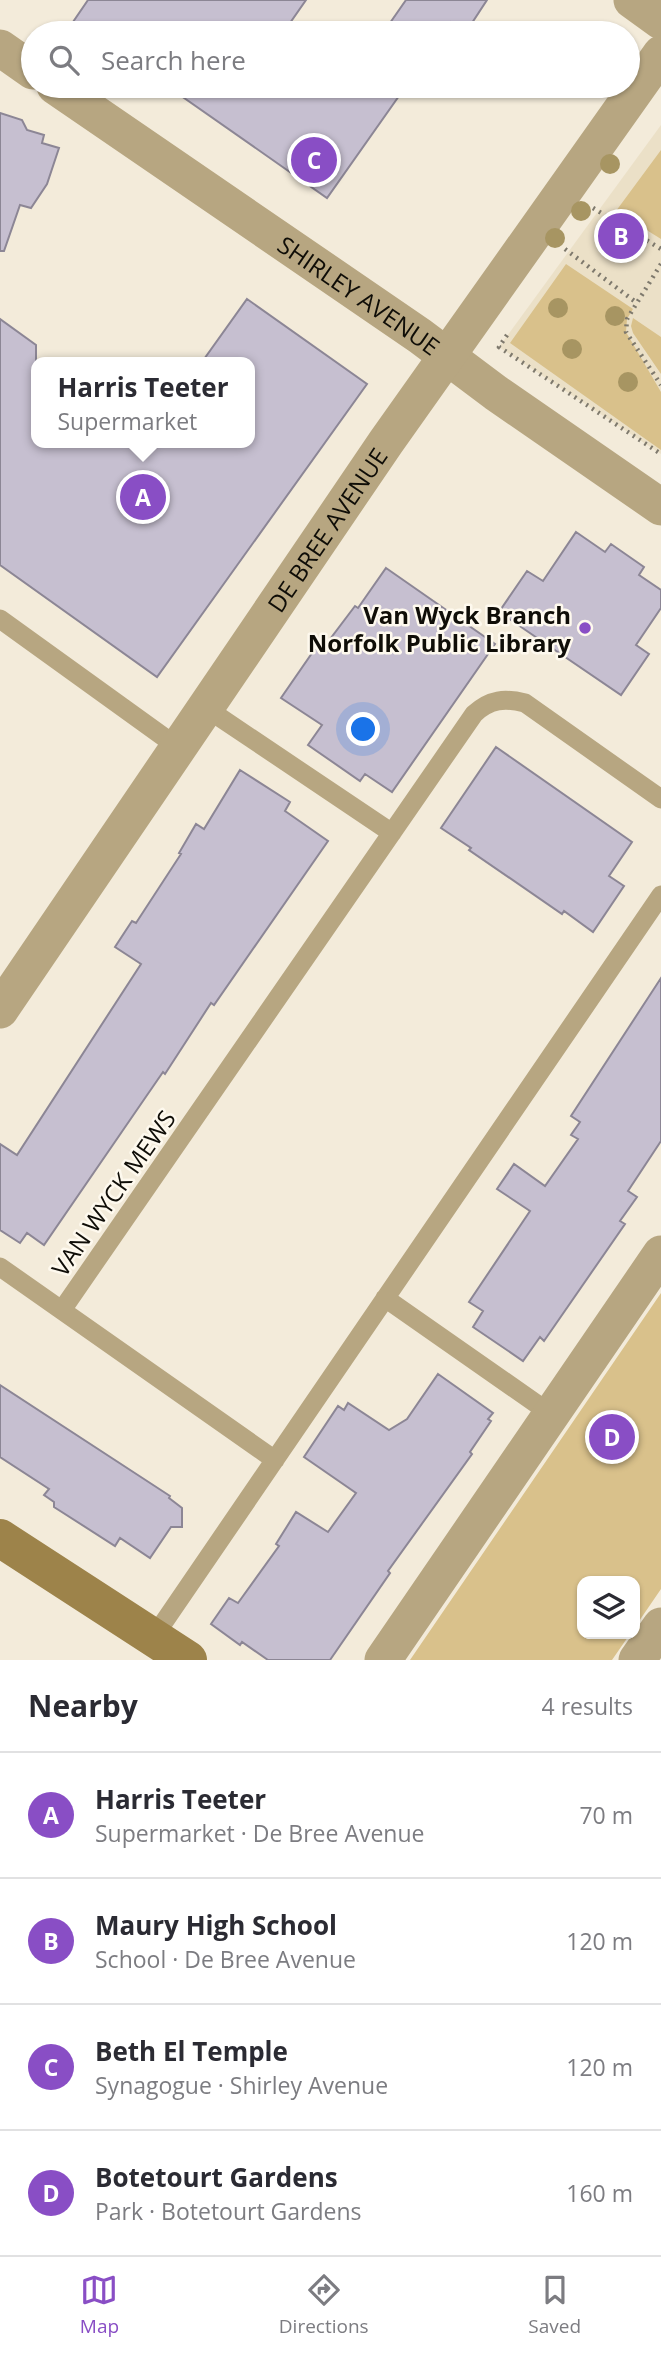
<!DOCTYPE html>
<meta charset="utf-8">
<style>
:root{--surface:#fff;--page:#f7f7f7;--text:#2b2b33;--muted:#7c7c81;--line:#e1e1e2;--accent:#894ec5}
body{margin:0;font-family:"Open Sans",sans-serif;background:var(--page);color:var(--text)}
.controls{position:absolute;right:21px;bottom:21px;display:grid;overflow:hidden;border-radius:14px;box-shadow:0 2px 5px #0004}
.controls button{width:63px;height:63px;display:grid;place-items:center;padding:0;border:0;border-bottom:2px solid var(--line);background:var(--surface);color:var(--text);font:35px sans-serif}
.you{position:absolute;left:364px;top:730px;width:24px;height:24px;margin:-18px;border:5px solid #fff;border-radius:50%;background:#1a73e8;box-shadow:0 0 0 10px #1a73e833}
.badge{display:grid;place-items:center;width:46px;height:46px;border-radius:50%;background:var(--accent);color:#fff;font-size:23px;font-weight:700}
.pin{position:absolute;translate:-50% -50%;border:4px solid #fff;box-shadow:0 2px 7px #0006}
.popup{position:absolute;left:31px;top:357px;width:224px;height:91px;box-sizing:border-box;display:grid;place-content:center;border-radius:14px;background:var(--surface);filter:drop-shadow(0 2px 5px #0005);font-size:23px;white-space:nowrap;color:var(--muted)}
.popup b{font-size:26px;color:var(--text)}
.popup::after{content:'';position:absolute;left:50%;top:100%;margin-left:-14px;border:14px solid transparent;border-top-color:var(--surface)}
.list{margin:0;padding:0;list-style:none}
h2{display:flex;justify-content:space-between;align-items:center;height:91px;margin:0;padding:0 28px;font-size:30px}
h2 small{font-size:23px;font-weight:400;color:var(--muted)}
.list li{display:grid;grid-template-columns:46px 1fr auto;gap:21px;align-items:center;box-sizing:border-box;height:126px;padding:0 28px;border-top:2px solid var(--line)}
.list b{display:block;font-size:26px;white-space:nowrap}
.list p{margin:0;font-size:23px;white-space:nowrap;color:var(--muted)}
.list em{font-size:23px;font-style:normal;color:var(--muted)}
.icon{flex:none;width:38px;height:38px;fill:none;stroke:currentColor;stroke-width:2;stroke-linecap:round;stroke-linejoin:round}
.map{position:relative;flex:none;width:661px;height:1660px;overflow:hidden}
.search{position:absolute;background:var(--surface);box-shadow:0 2px 5px #0004;left:21px;right:21px;top:21px;height:77px;display:flex;align-items:center;gap:18px;box-sizing:border-box;padding:0 24px;border-radius:38px;color:var(--muted);font-size:26px}
.sheet{height:595px;background:var(--surface)}
nav{display:flex;justify-content:space-around;align-items:center;box-sizing:border-box;height:98px;border-top:2px solid var(--line);background:var(--surface);font-size:19px;color:var(--muted)}
nav a{display:grid;justify-items:center;gap:4px}
nav .on{color:var(--accent)}
.map>svg:first-child{display:block}
.built{fill:#ebe0c7}
.green{fill:#d9c18b}
.building{fill:#c6bfd0;stroke:#8c8695;stroke-width:2}
.lines{fill:none;stroke-linecap:round;stroke-linejoin:round}
.path{stroke:#7e796d;stroke-width:4.5;stroke-dasharray:2 5;stroke-linecap:butt}
.service{stroke:#b7a681;stroke-width:19}
.minor{stroke:#b7a681;stroke-width:37}
.secondary{stroke:#9d834a;stroke-width:38}
.tree{fill:#a79562}
.poi-dot{fill:#894ec5;stroke:#fef9ee;stroke-width:2.5}
.labels{text-anchor:middle;dominant-baseline:central;stroke-width:5;stroke-linejoin:round;paint-order:stroke}
.street-label{font-size:24px;fill:#0f0d07;stroke:#fef9ee}
.poi-label{font-size:24px;font-weight:bold;fill:#0f0d07;stroke:#fef9ee;text-anchor:end}
</style>
<div class="map">
<svg width="661" height="1660" viewBox="0 0 661 1660">
<rect width="100%" height="100%" fill="#f3ebda"/>
<path class="built" d="M661 125V454L499 347Z"/>
<path class="green" d="M661 150V239L616 211Z
M566 264 633 309 627 319 626 332 661 392V450L510 343Z
M633 318 661 337V374L633 333 631 326Z
M661 1293V1589L635 1627V1581H582V1634H630L612 1660H410Z"/>
<path class="building" d="M88 0H306L283 33H89L73 22Z
M406 0H487L466 32 451 22 443 33H383Z
M167 86H406L327 198Z
M0 113 22 120 27 130 44 135 42 143 59 148 47 184 31 208 20 205 4 251H0Z
M247 299 367 384 157 677 0 565V319L36 345V443H250V362H202Z
M576 532 605 552 611 544 644 567 639 575 661 590V608L636 645 649 654 621 695 499 612 527 571 543 581Z
M386 568 495 644 392 792 365 774 360 781 308 745 322 725 281 698 319 643 324 647 355 606 358 608Z
M496 747 632 842 609 876 624 886 593 932 564 911 562 914 469 850 471 848 441 828Z
M240 770 290 802 285 811 328 841 214 1005 211 1003 165 1074 163 1072 143 1101 44 1245 27 1233 20 1243 0 1230V1144L17 1155 141 964 115 947 132 921 136 923 181 854 179 853 196 824 204 829Z
M661 978V1141L628 1191 637 1197 620 1221 625 1224 544 1341 540 1337 523 1361 473 1327 483 1311 469 1302 530 1211 497 1189 514 1164 545 1186 578 1139 571 1135 580 1122 571 1116Z
M438 1374 493 1413 488 1419 491 1421 470 1452 472 1454 388 1571 390 1573 330 1660H268L242 1642 240 1645 211 1624 229 1598 238 1603 279 1546 276 1544 296 1512 328 1532 356 1493 304 1457 338 1406 344 1410 348 1403 389 1430 407 1419Z
M0 1385 170 1496 169 1498 182 1508V1527H171L150 1558 120 1538 115 1546 54 1507V1502L44 1495 49 1489 0 1457Z"/>
<g class="lines">
<path class="path" d="M593 208 661 249
M565 249 637 303
M661 264 627 319 626 332 661 385
M507 335 499 347 661 454"/>
<path class="service" d="M0 619 179 748
M206 708 392 833
M0 1267 275 1460
M385 1298 551 1414
M62 1310 474 714C490 699 505 698 525 703L661 799
M153 1638 661 895"/>
<g class="minor">
<path d="M632 0 661 21"/>
<path d="M0 48 33 71"/>
<path id="s1" d="M55 86 420 336 496 393 661 507"/>
<path id="s2" d="M0 1010 386 442 661 54"/>
<path d="M383 1660 661 1254"/>
<path d="M637 1660 661 1626"/>
</g>
<path class="secondary" d="M0 1538 188 1660"/>
</g>
<g class="tree">
<circle cx="610" cy="164" r="10"/>
<circle cx="581" cy="211" r="10"/>
<circle cx="555" cy="238" r="10"/>
<circle cx="558" cy="308" r="10"/>
<circle cx="615" cy="316" r="10"/>
<circle cx="572" cy="349" r="10"/>
<circle cx="628" cy="382" r="10"/>
</g>
<circle class="poi-dot" cx="585" cy="628" r="7"/>
<g class="labels">
<g class="street-label">
<text stroke="none"><textPath href="#s1" startOffset="369">SHIRLEY AVENUE</textPath></text>
<text stroke="none"><textPath href="#s2" startOffset="581">DE BREE AVENUE</textPath></text>
<text transform="translate(113 1193) rotate(-55)">VAN WYCK MEWS</text>
</g>
<g class="poi-label">
<text x="571" y="614">Van Wyck Branch<tspan x="571" dy="28">Norfolk Public Library</tspan></text>
</g>
</g>
</svg>
<div class="controls">
<button><svg class="icon" aria-label="layers" viewBox="0 0 24 24"><path d="M12 4l9 5-9 5-9-5zM3 14l9 5 9-5"/></svg></button>
</div>
<div class="you"></div>
<div class="pin badge" style="left:143px;top:497px">A</div>
<div class="popup"><b>Harris Teeter</b>Supermarket</div>
<div class="pin badge" style="left:621px;top:236px">B</div>
<div class="pin badge" style="left:314px;top:160px">C</div>
<div class="pin badge" style="left:612px;top:1437px">D</div>
<div class="search"><svg class="icon" aria-label="search" viewBox="0 0 24 24"><circle cx="10" cy="10" r="6"/><path d="M15 15l6 6"/></svg>Search here</div>
</div>
<section class="sheet">
<h2>Nearby<small>4 results</small></h2>
<ul class="list">
<li><span class="badge">A</span><div><b>Harris Teeter</b><p>Supermarket · De Bree Avenue</p></div><em>70 m</em></li>
<li><span class="badge">B</span><div><b>Maury High School</b><p>School · De Bree Avenue</p></div><em>120 m</em></li>
<li><span class="badge">C</span><div><b>Beth El Temple</b><p>Synagogue · Shirley Avenue</p></div><em>120 m</em></li>
<li><span class="badge">D</span><div><b>Botetourt Gardens</b><p>Park · Botetourt Gardens</p></div><em>160 m</em></li>
</ul>
</section>
<nav>
<a class="on"><svg class="icon" aria-label="map" viewBox="0 0 24 24"><path d="M3 6l6-2 6 2 6-2v14l-6 2-6-2-6 2zM9 4v14M15 6v14"/></svg>Map</a>
<a><svg class="icon" aria-label="directions" viewBox="0 0 24 24"><path d="M12 3l9 9-9 9-9-9zM9 14v-3h6M13 9l2 2-2 2"/></svg>Directions</a>
<a><svg class="icon" aria-label="saved" viewBox="0 0 24 24"><path d="M7 4h10v16l-5-4-5 4z"/></svg>Saved</a>
</nav>
